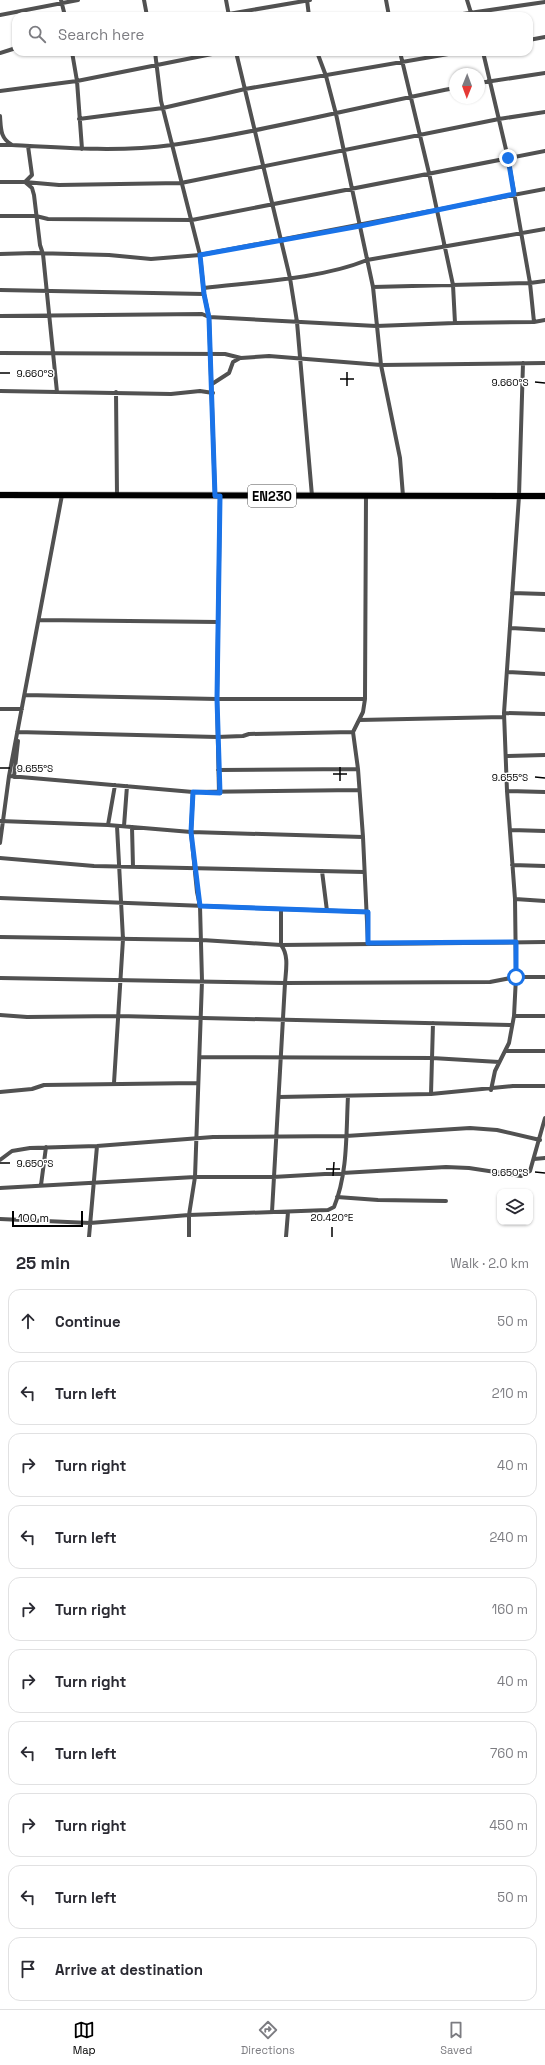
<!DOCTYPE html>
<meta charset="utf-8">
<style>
:root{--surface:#fff;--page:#f7f7f7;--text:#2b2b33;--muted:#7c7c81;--line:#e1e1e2;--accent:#000}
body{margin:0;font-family:"Space Grotesk",sans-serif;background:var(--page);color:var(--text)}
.controls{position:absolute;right:12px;bottom:12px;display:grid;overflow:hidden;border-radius:8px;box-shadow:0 1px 3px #0004}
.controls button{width:36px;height:36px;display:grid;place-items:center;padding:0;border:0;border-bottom:1px solid var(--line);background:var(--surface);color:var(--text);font:20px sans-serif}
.compass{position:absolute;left:449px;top:68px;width:36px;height:36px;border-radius:50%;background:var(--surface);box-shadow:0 1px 3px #0004;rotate:181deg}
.scale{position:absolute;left:12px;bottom:10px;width:71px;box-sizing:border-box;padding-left:4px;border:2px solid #000;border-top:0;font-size:11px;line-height:14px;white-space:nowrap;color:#000;-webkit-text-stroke:3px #fff;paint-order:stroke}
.stop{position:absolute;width:12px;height:12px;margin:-9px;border:3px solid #1a73e8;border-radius:50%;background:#fff}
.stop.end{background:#1a73e8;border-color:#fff;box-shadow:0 1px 4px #0008}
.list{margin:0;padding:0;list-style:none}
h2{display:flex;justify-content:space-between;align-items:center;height:52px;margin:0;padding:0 16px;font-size:17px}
h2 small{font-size:13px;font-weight:400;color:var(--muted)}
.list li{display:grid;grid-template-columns:26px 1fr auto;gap:12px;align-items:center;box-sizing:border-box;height:64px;margin:0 8px 8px;padding:0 8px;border:1px solid var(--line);border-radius:12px}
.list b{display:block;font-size:15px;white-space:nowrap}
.list em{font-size:13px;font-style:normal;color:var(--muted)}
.icon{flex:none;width:22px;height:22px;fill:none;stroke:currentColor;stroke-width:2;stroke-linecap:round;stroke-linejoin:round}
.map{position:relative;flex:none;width:545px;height:1237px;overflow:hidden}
.search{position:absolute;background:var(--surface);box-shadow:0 1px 3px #0004;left:12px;right:12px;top:12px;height:44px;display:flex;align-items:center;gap:10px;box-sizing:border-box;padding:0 14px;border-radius:12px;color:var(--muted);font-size:15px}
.sheet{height:772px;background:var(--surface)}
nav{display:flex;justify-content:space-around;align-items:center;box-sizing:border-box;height:56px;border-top:1px solid var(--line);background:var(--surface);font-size:11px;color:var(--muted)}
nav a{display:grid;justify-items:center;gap:2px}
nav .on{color:var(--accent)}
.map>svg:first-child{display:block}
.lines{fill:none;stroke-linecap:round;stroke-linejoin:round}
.primary-casing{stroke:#dbdbdb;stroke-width:8}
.minor{stroke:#515151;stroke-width:4}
.primary{stroke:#000;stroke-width:6}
.route{stroke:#1a73e8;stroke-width:5}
.ticks{fill:none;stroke:#000;stroke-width:1.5}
.labels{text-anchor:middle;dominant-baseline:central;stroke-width:3;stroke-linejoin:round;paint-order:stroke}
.shield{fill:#fff;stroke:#4c4c4c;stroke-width:1}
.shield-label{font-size:13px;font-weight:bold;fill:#000}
.ticks-label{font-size:10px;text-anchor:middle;fill:#000;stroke:#fff;stroke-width:3;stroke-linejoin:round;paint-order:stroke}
</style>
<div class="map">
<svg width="545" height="1237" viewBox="0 0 545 1237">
<rect width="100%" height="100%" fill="#fff"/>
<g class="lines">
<defs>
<path id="primary" d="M0 495 545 496"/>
</defs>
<use href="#primary" class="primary-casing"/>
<path class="minor" d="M61 0 65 16
M144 0 147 16
M226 0 229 16
M307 0 309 16
M386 0 389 16
M467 0 472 16
M0 15 78 0
M217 16 310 0
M449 16 545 2
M529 40 545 37
M72 52 77 81 82 149
M155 52 161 101 200 255 204 294 209 317 215 496
M236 52 290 278 297 322 312 496
M317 52 326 76 336 114 373 287 381 365 400 458 403 496
M400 52 429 173 453 285 455 323
M483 52 508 158 530 283 534 322
M0 53 16 48
M479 83 545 73
M0 91 77 81 222 52
M0 116C1 129 0 138 12 145 64 148 121 152 172 145 267 131 361 106 455 88
M79 119 163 108 245 89 460 52
M0 145H11
M28 146 32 175 25 182 32 188 34 195 40 245 43 254 57 392
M0 182H25L59 185 181 183 499 119 545 112
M0 216H36L48 219 192 220 545 151
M0 254 34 253 109 255 151 259 200 255 545 189
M373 287 530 283 545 281
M204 288C254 282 321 279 367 260L545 229
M0 290 204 294
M0 316 202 314 209 317 376 326 455 323 534 322 545 320
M0 353 225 354 241 358 269 356 381 365 545 363
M212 384 229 373 233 362 240 358
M0 391 171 394 200 391 213 393
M116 392 117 495
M366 496 365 699 363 712 353 732 358 769 363 837 368 943
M512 593 545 594
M40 620 218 622
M511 628 545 630
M508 672 545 674
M25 695 217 699H365
M0 709H22
M504 713 545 714
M359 720 504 717
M17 732 217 737 243 736 249 734 353 732
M506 756 545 755
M218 770 358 769
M9 776 193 792 359 790
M14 777 18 741
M507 791 545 792
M219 793 217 699 220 496
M0 821 108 825 191 832 363 837
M108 825 115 785
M124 826 127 786
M132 827 133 867
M511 830 545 831
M0 843 9 776 62 495
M0 858 94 866 364 872
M512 865 545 866
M322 871 327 911
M0 898 281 909V945L545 942
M515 899 545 901
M281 909 368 912
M0 937 202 940 281 945C289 955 286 970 285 983L272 1212
M0 978 285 983 490 982 516 977H545
M0 1015 27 1017 118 1016 512 1025
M514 1016H545
M506 1051H545
M201 1057 432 1058 499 1062
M114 1083 123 939 117 826
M491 1090 495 1071 509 1043 514 1016 516 977 515 899 507 791 504 713 519 496 523 363
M0 1092 32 1089 44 1085 198 1083
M431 1094 433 1023
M279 1097 431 1094 513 1086H545
M534 1159 545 1158
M0 1160 12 1151 30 1148 97 1146 213 1137 346 1136 470 1128 497 1130 540 1140
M41 1185 46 1147
M0 1188 195 1177H273L446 1167 469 1168 521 1176 530 1171 545 1118
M337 1197 378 1200 446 1201
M0 1219 90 1223 189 1215 328 1210 334 1207C348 1173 346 1133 348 1096
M89 1237 97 1146
M189 1237V1215L195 1177 202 981 200 906 197 892 191 832 193 792
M286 1237 288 1212"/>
<use href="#primary" class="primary"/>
</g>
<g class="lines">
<path class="route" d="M508 158 514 194 360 226 200 255 204 294 209 318 215 496H220L217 699 220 793 193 792 191 832 200 906 368 912V943L516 942V977"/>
</g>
<path class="ticks" d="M0 373H10M340 379H354M535 382 545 383M347 386V372M0 768H10M333 774H347M535 777 545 778M340 781V767M0 1163H10M326 1169H340M535 1172 545 1173M333 1176 334 1162M332 1237V1227"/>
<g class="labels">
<rect class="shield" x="248" y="485" width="48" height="22" rx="3"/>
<g class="shield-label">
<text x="272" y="496">EN230</text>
</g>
</g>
<g class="ticks-label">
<text x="35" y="377">9.660°S</text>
<text x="510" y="386">9.660°S</text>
<text x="35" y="772">9.655°S</text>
<text x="510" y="781">9.655°S</text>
<text x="35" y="1167">9.650°S</text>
<text x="510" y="1176">9.650°S</text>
<text x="332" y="1221">20.420°E</text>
</g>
</svg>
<div class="controls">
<button><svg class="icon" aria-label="layers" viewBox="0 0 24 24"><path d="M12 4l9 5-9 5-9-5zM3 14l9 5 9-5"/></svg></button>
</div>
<svg class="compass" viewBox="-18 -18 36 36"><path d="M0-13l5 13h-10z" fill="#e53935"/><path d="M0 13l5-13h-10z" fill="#7c7c81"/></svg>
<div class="scale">100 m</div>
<div class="stop" style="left:516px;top:977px"></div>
<div class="stop end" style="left:508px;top:158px"></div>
<div class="search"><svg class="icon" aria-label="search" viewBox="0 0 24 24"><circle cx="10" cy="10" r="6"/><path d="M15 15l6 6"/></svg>Search here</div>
</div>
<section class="sheet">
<h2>25 min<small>Walk · 2.0 km</small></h2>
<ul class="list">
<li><svg class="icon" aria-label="ahead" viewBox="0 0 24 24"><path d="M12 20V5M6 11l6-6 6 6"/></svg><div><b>Continue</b></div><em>50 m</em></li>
<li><svg class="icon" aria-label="left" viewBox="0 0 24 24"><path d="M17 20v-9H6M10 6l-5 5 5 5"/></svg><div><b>Turn left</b></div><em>210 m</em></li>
<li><svg class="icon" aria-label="right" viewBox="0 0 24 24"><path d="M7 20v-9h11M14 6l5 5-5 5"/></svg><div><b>Turn right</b></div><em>40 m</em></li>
<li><svg class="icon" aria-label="left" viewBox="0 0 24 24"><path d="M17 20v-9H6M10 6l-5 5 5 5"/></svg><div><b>Turn left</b></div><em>240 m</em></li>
<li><svg class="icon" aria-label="right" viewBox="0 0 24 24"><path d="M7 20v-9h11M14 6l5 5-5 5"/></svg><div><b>Turn right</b></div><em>160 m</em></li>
<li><svg class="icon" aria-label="right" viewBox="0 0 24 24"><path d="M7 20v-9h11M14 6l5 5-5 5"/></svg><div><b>Turn right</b></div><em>40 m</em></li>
<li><svg class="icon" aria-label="left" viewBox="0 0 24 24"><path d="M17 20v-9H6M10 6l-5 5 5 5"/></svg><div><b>Turn left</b></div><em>760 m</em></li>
<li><svg class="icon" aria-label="right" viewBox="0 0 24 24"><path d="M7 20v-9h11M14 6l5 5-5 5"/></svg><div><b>Turn right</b></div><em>450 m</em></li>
<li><svg class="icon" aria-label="left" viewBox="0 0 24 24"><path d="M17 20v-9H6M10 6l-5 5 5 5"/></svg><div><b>Turn left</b></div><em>50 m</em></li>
<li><svg class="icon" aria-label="arrive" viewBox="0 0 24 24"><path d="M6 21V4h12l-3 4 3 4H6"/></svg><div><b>Arrive at destination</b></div></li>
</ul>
</section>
<nav>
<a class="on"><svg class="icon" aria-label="map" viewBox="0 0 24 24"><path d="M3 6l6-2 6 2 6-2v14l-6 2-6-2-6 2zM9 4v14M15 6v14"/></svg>Map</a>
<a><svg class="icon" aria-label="directions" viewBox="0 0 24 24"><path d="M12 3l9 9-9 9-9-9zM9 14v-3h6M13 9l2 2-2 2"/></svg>Directions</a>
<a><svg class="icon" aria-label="saved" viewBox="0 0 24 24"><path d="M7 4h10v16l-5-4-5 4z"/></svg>Saved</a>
</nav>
